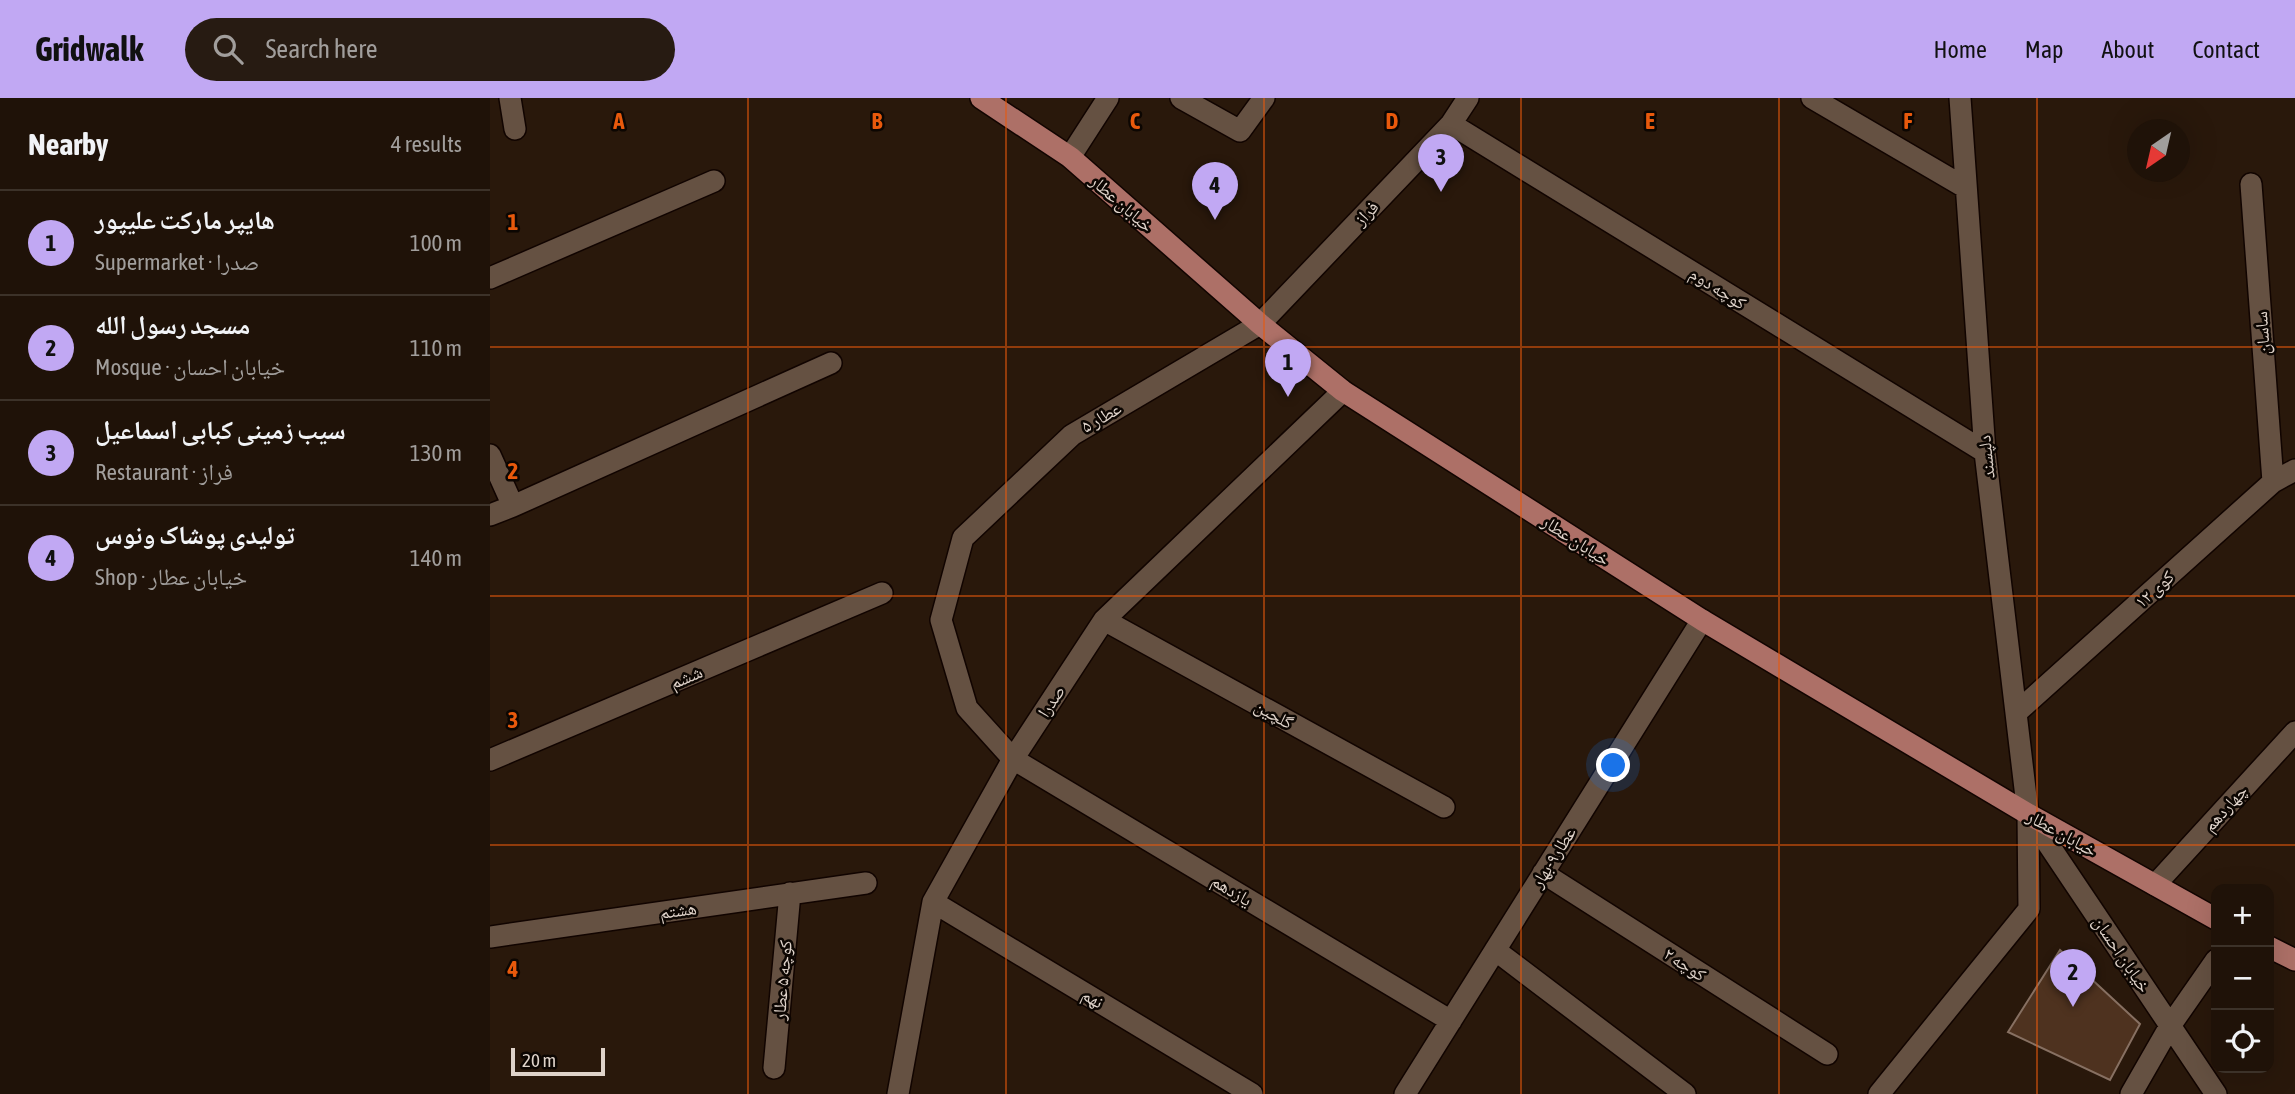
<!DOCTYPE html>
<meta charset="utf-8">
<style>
:root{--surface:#1f1208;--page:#271b12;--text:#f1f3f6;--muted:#a19e9c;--line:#3c3229;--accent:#c1a8f3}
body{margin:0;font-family:"Asap Condensed","Noto Naskh Arabic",sans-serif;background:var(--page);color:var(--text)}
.controls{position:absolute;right:21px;bottom:21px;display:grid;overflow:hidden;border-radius:14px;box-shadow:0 7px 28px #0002}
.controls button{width:63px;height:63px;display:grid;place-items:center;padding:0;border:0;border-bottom:2px solid var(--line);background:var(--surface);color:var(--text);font:35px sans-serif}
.compass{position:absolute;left:1637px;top:21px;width:63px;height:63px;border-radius:50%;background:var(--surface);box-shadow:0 7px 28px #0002;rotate:214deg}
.scale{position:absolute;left:21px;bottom:18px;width:94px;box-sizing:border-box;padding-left:7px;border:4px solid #dfd3ca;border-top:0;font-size:19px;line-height:24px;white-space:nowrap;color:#dfd3ca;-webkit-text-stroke:5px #0c0602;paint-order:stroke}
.you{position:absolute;left:1124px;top:668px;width:24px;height:24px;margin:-18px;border:5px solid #fff;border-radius:50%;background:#1a73e8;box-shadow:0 0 0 10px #1a73e833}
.badge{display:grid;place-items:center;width:46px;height:46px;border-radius:50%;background:var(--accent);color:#111;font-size:23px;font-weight:700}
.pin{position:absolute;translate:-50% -58px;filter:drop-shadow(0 2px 4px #0008)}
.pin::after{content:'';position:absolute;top:37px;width:24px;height:21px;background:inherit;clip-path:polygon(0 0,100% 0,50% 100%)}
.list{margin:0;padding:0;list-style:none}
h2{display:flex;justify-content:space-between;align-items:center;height:91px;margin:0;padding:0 28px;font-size:30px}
h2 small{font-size:23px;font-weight:400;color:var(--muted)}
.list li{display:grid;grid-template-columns:46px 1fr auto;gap:21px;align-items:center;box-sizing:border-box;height:105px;padding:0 28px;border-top:2px solid var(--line)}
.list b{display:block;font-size:26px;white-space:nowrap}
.list p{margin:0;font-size:23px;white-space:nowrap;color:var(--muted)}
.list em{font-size:23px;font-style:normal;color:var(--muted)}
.icon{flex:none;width:38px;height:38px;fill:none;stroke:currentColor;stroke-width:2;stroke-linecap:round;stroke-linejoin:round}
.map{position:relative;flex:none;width:1805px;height:996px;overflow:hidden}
header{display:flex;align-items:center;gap:42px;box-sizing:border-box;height:98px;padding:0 35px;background:var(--accent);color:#111}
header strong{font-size:33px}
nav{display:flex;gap:38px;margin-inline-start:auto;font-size:24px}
.search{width:490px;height:63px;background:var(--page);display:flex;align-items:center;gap:18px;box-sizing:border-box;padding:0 24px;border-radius:38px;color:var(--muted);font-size:26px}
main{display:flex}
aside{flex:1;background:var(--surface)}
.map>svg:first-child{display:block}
.building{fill:#4e321f;stroke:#877062;stroke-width:2}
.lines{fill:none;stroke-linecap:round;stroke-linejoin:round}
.minor-casing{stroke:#110400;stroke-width:24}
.major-casing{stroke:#110400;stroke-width:24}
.minor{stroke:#655142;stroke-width:21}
.major{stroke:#ad7067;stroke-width:21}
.grid{fill:none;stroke:#e8590c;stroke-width:2;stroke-opacity:0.55}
.labels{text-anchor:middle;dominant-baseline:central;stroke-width:5;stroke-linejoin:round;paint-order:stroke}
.street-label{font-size:18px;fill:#dfd3ca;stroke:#0c0602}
.grid-label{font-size:23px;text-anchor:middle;font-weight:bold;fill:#e8590c;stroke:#0c0602;stroke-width:5;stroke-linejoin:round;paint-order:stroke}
</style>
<header>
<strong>Gridwalk</strong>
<div class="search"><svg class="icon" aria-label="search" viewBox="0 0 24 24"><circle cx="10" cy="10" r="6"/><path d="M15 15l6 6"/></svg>Search here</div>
<nav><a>Home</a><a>Map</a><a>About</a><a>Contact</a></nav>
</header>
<main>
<aside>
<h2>Nearby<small>4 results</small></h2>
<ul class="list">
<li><span class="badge">1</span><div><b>هایپر مارکت علیپور</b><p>Supermarket · صدرا</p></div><em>100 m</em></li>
<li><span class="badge">2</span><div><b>مسجد رسول الله</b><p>Mosque · خیابان احسان</p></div><em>110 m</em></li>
<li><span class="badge">3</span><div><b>سیب زمینی کبابی اسماعیل</b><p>Restaurant · فراز</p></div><em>130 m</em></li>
<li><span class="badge">4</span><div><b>تولیدی پوشاک ونوس</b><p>Shop · خیابان عطار</p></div><em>140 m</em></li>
</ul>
</aside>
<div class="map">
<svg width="1805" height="996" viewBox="0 0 1805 996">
<rect width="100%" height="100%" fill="#29180b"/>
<path class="building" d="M1570 852 1650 926 1620 982 1518 934Z"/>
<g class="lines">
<defs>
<path id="minor" d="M20 0 25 31
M691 0 750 33 774 0
M1322 0 1476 90
M961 26 1495 354
M580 59 618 0
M1761 86 1783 384
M0 180 224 83
M0 357 23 408 341 265
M0 417 23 408
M614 522 954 709
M1526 615 1783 384 1805 372
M0 662 392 495
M1538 716 1726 996
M1053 775 1337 956
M1665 787 1805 634
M443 804 762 996
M0 839 376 785
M1005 852 1195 996
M961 923 523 661 477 610 451 522 473 440 582 337 770 226 961 26 978 0
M284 970 300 795
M408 996 443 804 523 661 614 522 853 293
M915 996 1212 522
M1389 996 1539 811 1538 716 1495 354 1470 0
M1641 996 1680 928 1726 862"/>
<path id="major" d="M491 0 580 59 770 226 853 293 1212 522 1538 716 1726 821
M1779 849 1805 862"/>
</defs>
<use href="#minor" class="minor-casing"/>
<use href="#major" class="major-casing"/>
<use href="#minor" class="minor"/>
<use href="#major" class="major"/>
</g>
<path class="grid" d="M258 0V996M516 0V996M774 0V996M1031 0V996M1289 0V996M1547 0V996M0 249H1805M0 498H1805M0 747H1805"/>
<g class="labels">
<g class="street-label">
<text transform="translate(632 105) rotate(41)">خیابان عطار</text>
<text transform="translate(876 115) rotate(-46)">فراز</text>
<text transform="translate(1228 190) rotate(32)">کوچه دوم</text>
<text transform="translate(1772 235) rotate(-94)">ساسان</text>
<text transform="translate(611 319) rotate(-30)">عطار ۵</text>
<text transform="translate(1496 359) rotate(-96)">دلپسند</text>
<text transform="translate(1086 442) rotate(33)">خیابان عطار</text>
<text transform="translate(1664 491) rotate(-42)">کوی ۱۲</text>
<text transform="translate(196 579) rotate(-23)">ششم</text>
<text transform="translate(561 603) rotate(-57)">صدرا</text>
<text transform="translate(784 616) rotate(29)">گلچین</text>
<text transform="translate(1735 710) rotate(-48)">چهاردهم</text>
<text transform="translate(1572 735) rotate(29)">خیابان عطار</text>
<text transform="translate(1063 759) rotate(-58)">عطار۹-بهار</text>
<text transform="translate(742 792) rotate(31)">یازدهم</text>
<text transform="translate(188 812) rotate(-8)">هشتم</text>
<text transform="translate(1632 856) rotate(56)">خیابان احسان</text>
<text transform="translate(1195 866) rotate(33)">کوچه ۲</text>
<text transform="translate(292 882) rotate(-85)">کوچه ۵ عطار</text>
<text transform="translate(603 900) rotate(31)">نهم</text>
</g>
</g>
<g class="grid-label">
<text x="129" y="31">A</text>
<text x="387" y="31">B</text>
<text x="645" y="31">C</text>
<text x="902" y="31">D</text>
<text x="1160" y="31">E</text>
<text x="1418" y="31">F</text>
<text x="23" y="132">1</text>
<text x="23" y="381">2</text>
<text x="23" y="630">3</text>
<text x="23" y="879">4</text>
</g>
</svg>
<div class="controls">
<button>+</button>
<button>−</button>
<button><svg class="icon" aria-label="locate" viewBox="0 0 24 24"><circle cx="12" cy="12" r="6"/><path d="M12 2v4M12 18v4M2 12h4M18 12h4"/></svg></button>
</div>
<svg class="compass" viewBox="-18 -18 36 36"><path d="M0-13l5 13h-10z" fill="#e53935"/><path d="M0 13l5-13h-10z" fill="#a19e9c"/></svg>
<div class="scale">20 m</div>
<div class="you"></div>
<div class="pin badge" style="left:798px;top:299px">1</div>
<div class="pin badge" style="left:1583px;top:909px">2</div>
<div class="pin badge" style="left:951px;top:94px">3</div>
<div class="pin badge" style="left:725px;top:122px">4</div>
</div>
</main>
